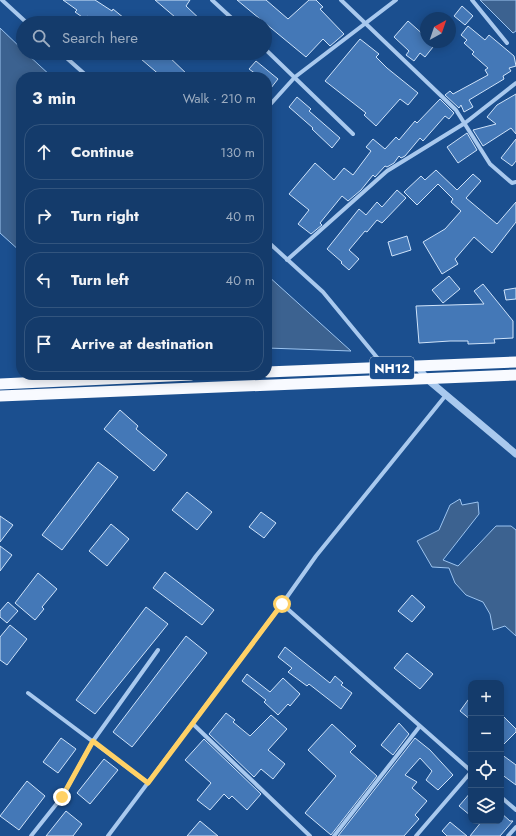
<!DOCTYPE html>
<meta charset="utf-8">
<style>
:root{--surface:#143b6b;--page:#1d4271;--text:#f1f3f6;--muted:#9dadc1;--line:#33557e}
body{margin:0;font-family:Jost,sans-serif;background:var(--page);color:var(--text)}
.controls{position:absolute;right:12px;bottom:12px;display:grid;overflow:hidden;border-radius:8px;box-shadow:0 2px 10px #0003}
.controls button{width:36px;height:36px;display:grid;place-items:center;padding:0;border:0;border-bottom:1px solid var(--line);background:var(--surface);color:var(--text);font:20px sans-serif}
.compass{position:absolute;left:420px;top:12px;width:36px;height:36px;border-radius:50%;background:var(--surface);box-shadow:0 2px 10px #0003;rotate:40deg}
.stop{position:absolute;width:12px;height:12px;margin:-9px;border:3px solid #ffd166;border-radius:50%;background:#fff}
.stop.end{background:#ffd166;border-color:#fff;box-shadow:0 1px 4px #0008}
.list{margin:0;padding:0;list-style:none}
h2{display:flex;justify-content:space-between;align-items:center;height:52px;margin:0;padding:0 16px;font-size:17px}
h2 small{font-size:13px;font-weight:400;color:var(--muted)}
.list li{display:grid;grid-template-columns:26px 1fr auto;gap:12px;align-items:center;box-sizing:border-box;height:56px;margin:0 8px 8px;padding:0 8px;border:1px solid var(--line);border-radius:16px}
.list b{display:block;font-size:15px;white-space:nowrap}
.list em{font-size:13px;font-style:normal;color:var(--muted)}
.icon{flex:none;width:22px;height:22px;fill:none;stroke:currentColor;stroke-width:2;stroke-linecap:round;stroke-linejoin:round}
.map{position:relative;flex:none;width:516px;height:836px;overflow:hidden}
.search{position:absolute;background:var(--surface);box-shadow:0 2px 10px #0003;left:16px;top:16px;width:256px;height:44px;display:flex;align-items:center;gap:10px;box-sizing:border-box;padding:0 14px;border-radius:22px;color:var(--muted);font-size:15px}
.panel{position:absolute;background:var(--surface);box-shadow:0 2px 10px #0003;left:16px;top:72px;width:256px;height:308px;border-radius:16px}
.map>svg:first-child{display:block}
.water{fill:#3c6290;stroke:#9cc4f0}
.building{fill:#4478b7;stroke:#cfe3fa}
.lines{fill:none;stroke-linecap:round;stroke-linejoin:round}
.minor{stroke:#a9c9ee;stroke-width:4}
.tertiary{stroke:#a9c9ee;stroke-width:7}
.trunk{stroke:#f8faff;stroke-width:11}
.route{stroke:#ffd166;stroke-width:5}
.labels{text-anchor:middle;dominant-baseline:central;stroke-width:4;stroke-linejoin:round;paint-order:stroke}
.shield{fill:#1b4f8f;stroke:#bbcadd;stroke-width:1}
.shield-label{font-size:13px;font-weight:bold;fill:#fff}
</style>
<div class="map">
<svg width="516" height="836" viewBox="0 0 516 836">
<rect width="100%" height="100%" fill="#1b4f8f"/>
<path class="water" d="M480 0H516V31L513 33Z
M0 28 23 50V53H26L52 77H21V252L0 233Z
M267 275 351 351 267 348Z
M460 499 462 505 478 502 479 514 443 560 458 566 496 526H511L516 530V636L505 626 493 630 490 614 483 602 466 595 455 583 449 568 432 567 417 541 439 530 450 505Z"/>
<path class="building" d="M63 0H95L112 11 113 9 130 23H96L87 16 85 19 75 12 77 10Z
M155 0H190L186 6 204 23H182Z
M237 0H266L288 19 309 0H316L323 7 320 9 344 34 330 46 323 39 306 57Z
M462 6 473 16 465 25 454 16Z
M408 21 426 37V42H437L425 57 420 53 414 61 406 55 409 51 394 37Z
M468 26 485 40 489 35 514 56 516 66 509 68 511 71 503 76 504 79 469 100 473 107 464 112 461 105 459 108 445 95 450 91 453 94 488 75 485 70 488 68 472 54 474 52 464 43 467 40 461 35Z
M360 39 379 54 376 57 387 68 418 93 408 105 400 99 376 126 364 115 366 113 325 81Z
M134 53H165L190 77H162Z
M256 61 278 79 267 93V77H260L249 69Z
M516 94V134L511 128 483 146 473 130 496 124 487 117 497 105Z
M297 97 311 109 309 111 340 138 332 148 312 129 313 128 289 107Z
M440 99 454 113 449 119 445 116 423 141 420 138 405 156 401 158 399 156 394 163 387 167 385 166 375 177 373 175 361 190 348 201 342 196 320 223 322 225 311 234 298 224 309 210 289 194 315 163 334 180 344 168 353 175 371 151 366 147 373 139 385 149 396 137 399 140 415 121 417 123Z
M467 133 477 150 458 163 447 147Z
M516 139V161L512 166 501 158Z
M436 170 457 190 473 174 481 181 466 198 497 224 516 202V222L492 253 474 237 455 259 458 264 442 274 423 242 445 229 461 211 451 202 453 199 438 184 417 205 404 192 421 176 425 180Z
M397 190 406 198 382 223 377 220 367 232 365 231 349 250 359 259 349 270 341 263 342 262 327 249 359 209 366 215 377 202 382 207Z
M407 236 411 250 392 256 388 242Z
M449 276 460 289 443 303 432 290Z
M483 284 513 321V338L494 339 495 343 468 344V341H450L419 343 416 306 484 304 474 291Z
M516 288V299L506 300 504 290Z
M120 410 138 426 136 429 167 455 154 471 104 429Z
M98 462 118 477 62 550 42 535Z
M187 492 212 512 197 530 172 510Z
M261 512 276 523 264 538 249 527Z
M0 516 13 525 0 542Z
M111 524 129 539 107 566 89 551Z
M0 546 12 555 0 571Z
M165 572 214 610 202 625 153 588Z
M38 573 57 589 42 607 44 609 35 620 15 603Z
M412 595 425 607 412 622 398 611Z
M8 602 18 611 7 623 0 617V611Z
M146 607 168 624 95 714 76 700Z
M10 625 27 639 7 665 0 660V637Z
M186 636 207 653 132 747 113 732Z
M285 647 330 683 335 676 343 683 341 685 352 693 341 709 309 684 307 686 288 672 292 668 278 657Z
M407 653 433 674 420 689 394 668Z
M247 674 270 692 283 678 300 694 290 706 288 704 278 715 264 702 266 700 242 681Z
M471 696V720L460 711Z
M226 713 235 720 233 722 250 736 271 715 287 729 268 750 285 764 273 779 261 769 254 777 209 734Z
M501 714 516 729V732L501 747Z
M399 723 409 734 393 755 381 745Z
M332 724 356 746 350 752 377 776 331 835 305 813 336 776 308 750Z
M61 738 76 749 58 773 43 762Z
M415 738 430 750 453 775 438 790 426 780 432 771 420 758 405 775 417 782 412 788 427 801 415 815 419 819 404 836H338Z
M204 739 261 794 247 810 232 796 229 799 224 794 210 810 197 800 211 783 185 760Z
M501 754 516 765V785L501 774Z
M104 759 118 770 90 804 77 793Z
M27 781 45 796 19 830 0 816Z
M471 792V816L459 806Z
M66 811 82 824 73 836H46Z
M501 813 510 821H513L500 836H470L482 821H501Z
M200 821 218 836H187Z
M450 822 467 836H447L442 831Z"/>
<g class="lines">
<path class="minor" d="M2 0 27 23
M212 0 237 23
M341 0 456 110 490 164 512 183 516 182
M472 0 507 43
M265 49 353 134
M61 53 88 77
M267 108 295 77 396 0
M267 241 323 292 394 378
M287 260 387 171 465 123 516 83
M282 604 471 771
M28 693 148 783
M193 724 310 836
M501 797 516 810
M31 836 62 797 93 741 158 650
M108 836 282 604 316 556 446 395
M334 836 420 726
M416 836 471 772
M508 836 516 827"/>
<path class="tertiary" d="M418 367 427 379 516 454"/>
<path class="trunk" d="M267 372 516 362
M0 384 191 375
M0 396 516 375"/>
</g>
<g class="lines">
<path class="route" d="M62 797 93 741 148 783 282 604"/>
</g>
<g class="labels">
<rect class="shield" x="370" y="357" width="44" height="22" rx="3"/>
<g class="shield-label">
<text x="392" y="368">NH12</text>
</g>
</g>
</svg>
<div class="controls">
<button>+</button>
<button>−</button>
<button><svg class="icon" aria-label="locate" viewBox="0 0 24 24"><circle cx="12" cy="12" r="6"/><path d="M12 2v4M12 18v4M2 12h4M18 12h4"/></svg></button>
<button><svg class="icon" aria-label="layers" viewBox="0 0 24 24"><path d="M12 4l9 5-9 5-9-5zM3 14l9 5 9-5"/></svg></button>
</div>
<svg class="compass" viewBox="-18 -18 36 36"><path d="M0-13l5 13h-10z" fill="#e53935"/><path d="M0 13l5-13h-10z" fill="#9dadc1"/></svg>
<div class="stop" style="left:282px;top:604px"></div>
<div class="stop end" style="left:62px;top:797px"></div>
<div class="search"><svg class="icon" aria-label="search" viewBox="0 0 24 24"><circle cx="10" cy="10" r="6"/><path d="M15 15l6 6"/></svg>Search here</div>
<section class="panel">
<h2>3 min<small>Walk · 210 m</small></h2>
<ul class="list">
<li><svg class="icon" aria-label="ahead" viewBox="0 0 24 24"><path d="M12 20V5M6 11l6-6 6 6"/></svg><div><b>Continue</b></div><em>130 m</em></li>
<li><svg class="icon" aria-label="right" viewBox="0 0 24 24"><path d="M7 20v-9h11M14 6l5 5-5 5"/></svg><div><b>Turn right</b></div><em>40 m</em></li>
<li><svg class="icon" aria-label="left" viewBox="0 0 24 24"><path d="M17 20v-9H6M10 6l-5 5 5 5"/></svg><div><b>Turn left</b></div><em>40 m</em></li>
<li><svg class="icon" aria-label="arrive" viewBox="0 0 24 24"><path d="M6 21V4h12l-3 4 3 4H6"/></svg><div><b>Arrive at destination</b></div></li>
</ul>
</section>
</div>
